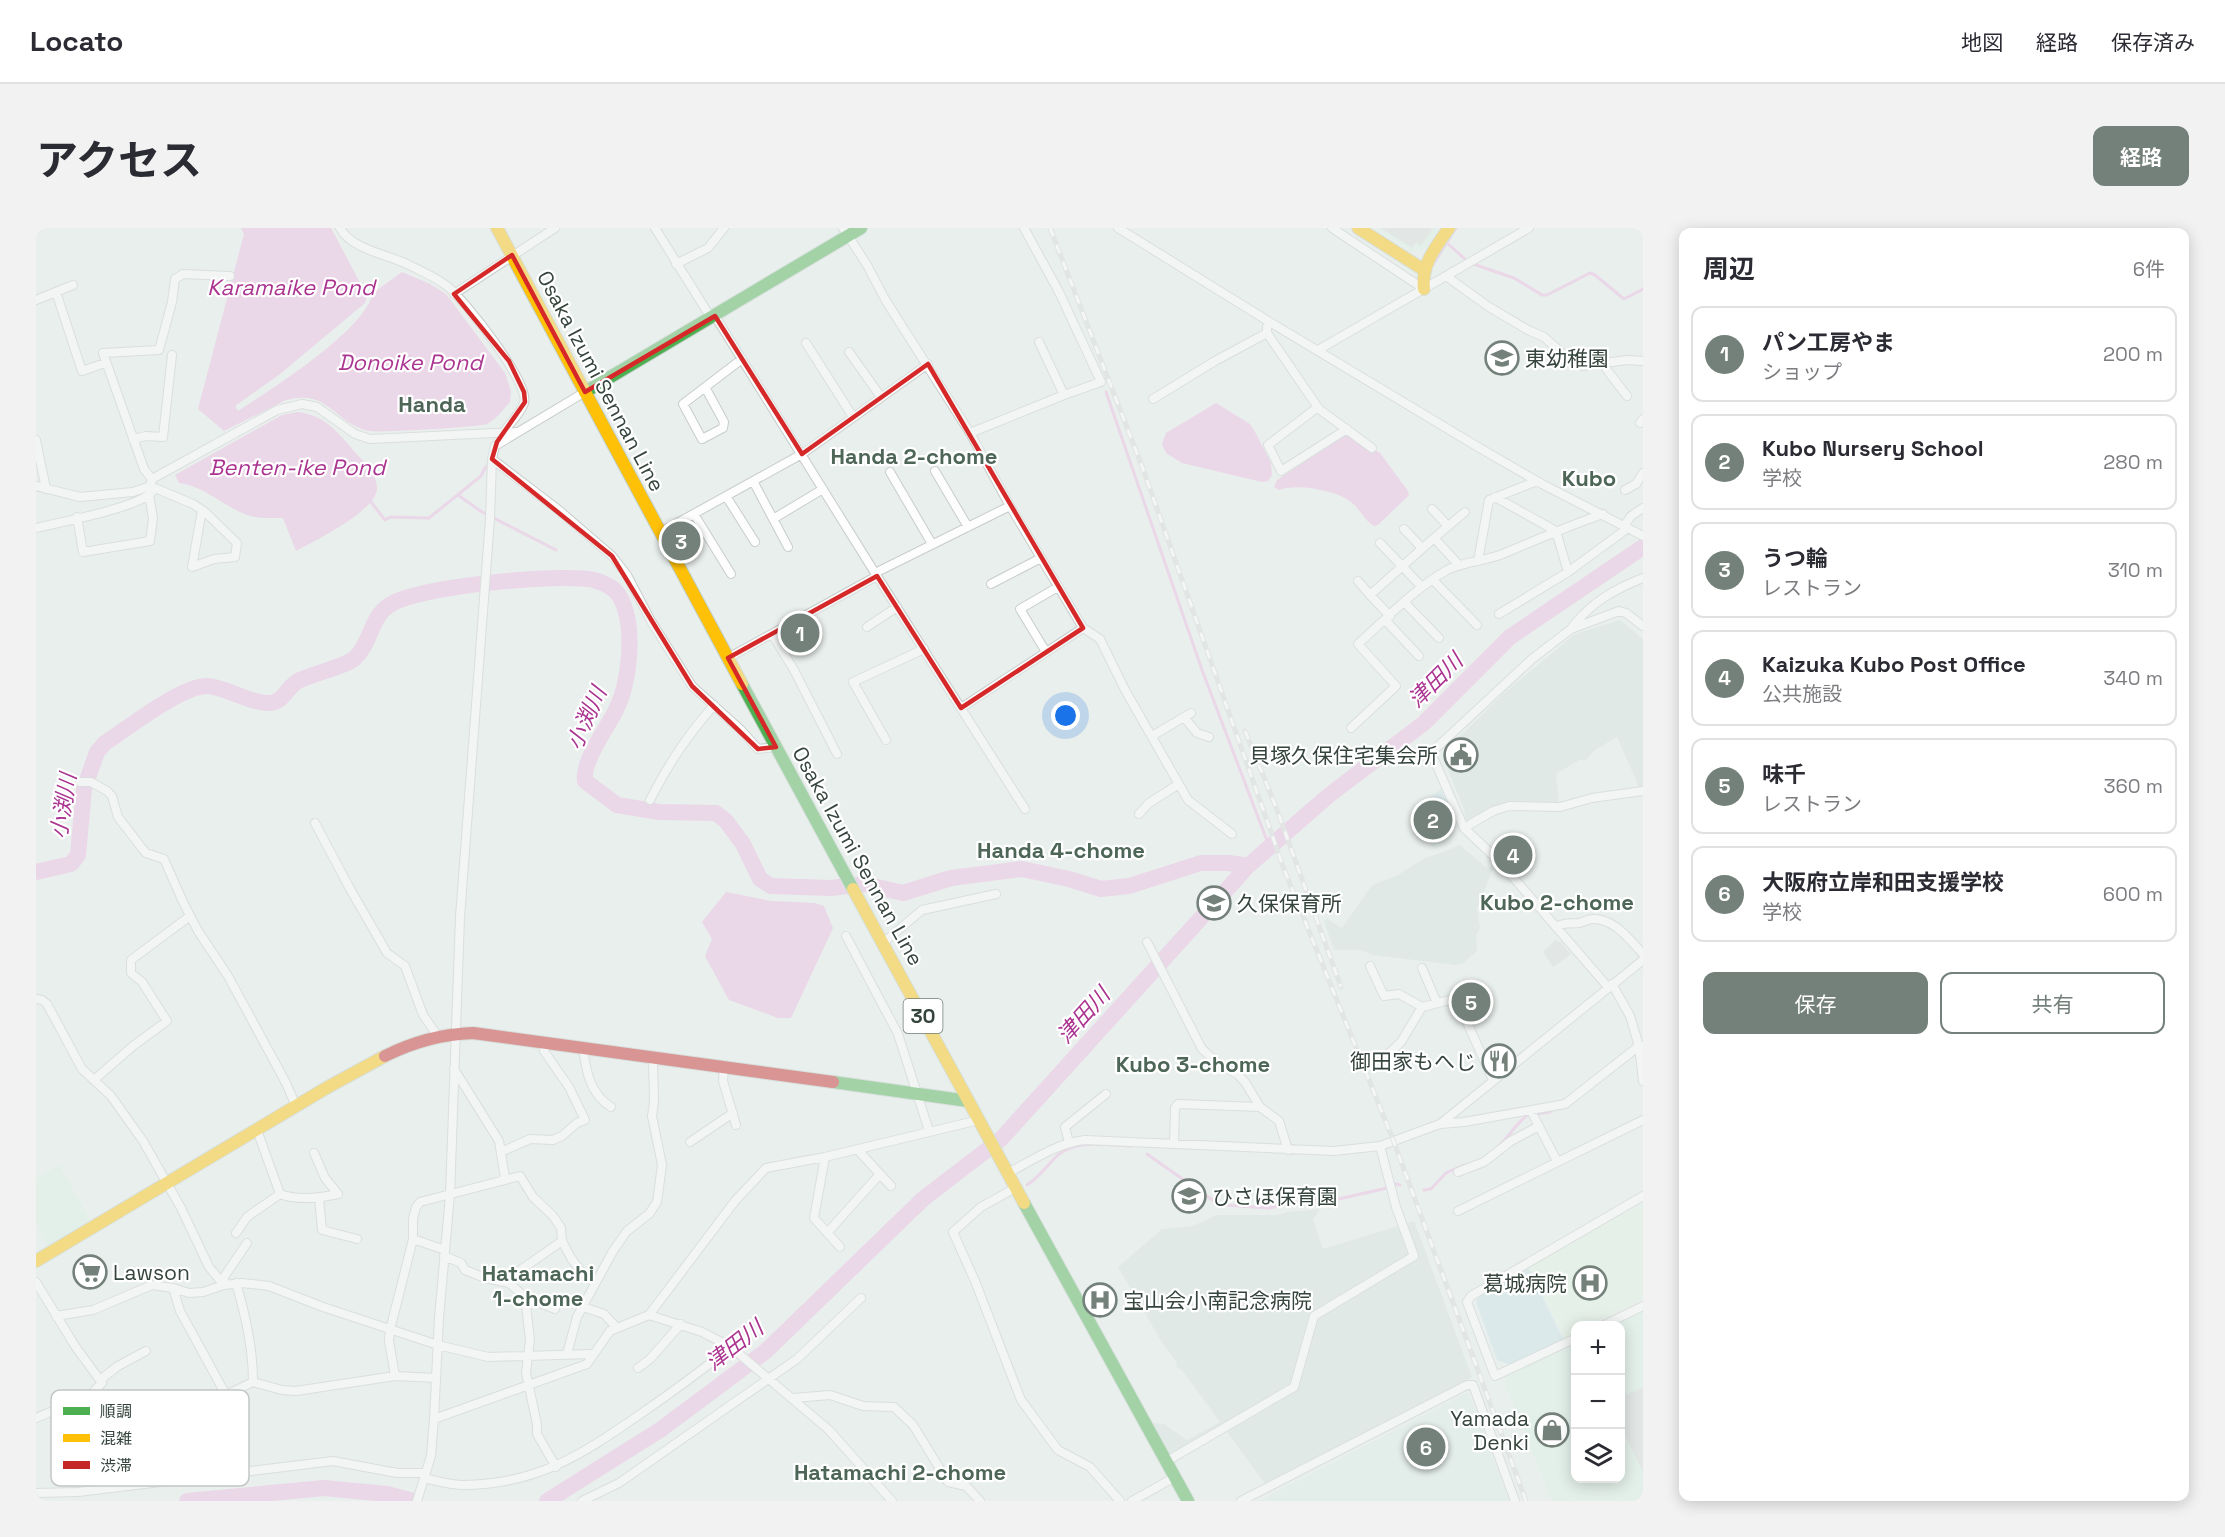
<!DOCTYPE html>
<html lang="ja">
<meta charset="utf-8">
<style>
:root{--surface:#fff;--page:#f2f2f3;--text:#2b2b33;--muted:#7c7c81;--line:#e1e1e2;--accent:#74807a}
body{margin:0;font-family:"Space Grotesk","Noto Sans JP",sans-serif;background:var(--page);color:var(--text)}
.controls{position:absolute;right:18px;bottom:18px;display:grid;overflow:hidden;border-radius:12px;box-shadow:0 3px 15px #0003}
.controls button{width:54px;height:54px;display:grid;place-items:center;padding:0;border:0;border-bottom:2px solid var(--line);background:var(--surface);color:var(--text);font:30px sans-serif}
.you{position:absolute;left:1030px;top:488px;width:21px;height:21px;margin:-15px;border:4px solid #fff;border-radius:50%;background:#1a73e8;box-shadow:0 0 0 9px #1a73e833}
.badge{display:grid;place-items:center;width:39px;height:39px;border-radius:50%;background:var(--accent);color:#fff;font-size:20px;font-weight:700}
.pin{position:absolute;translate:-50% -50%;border:3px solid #fff;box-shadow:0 2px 6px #0006}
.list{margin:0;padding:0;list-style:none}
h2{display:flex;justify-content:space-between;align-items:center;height:78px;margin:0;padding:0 24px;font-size:26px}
h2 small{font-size:20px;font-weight:400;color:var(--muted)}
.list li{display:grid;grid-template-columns:39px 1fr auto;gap:18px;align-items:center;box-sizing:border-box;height:96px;margin:0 12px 12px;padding:0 12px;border:2px solid var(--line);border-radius:12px}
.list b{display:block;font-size:22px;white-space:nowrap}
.list p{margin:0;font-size:20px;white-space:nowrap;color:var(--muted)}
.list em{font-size:20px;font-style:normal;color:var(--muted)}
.actions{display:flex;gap:12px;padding:18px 24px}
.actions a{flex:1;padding:14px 0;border:2px solid var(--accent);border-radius:12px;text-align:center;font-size:21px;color:var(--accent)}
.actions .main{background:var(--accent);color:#fff}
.icon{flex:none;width:33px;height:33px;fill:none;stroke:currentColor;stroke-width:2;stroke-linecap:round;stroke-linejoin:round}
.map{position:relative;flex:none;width:1607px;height:1273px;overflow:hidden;border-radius:12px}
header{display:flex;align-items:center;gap:36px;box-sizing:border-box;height:84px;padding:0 30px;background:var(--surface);border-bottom:2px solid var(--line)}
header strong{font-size:28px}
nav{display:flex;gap:33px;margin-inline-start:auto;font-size:21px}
.intro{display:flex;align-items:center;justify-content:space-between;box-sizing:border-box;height:144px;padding:0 36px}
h1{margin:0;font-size:42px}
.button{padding:15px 27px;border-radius:12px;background:var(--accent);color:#fff;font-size:21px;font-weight:700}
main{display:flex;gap:36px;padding:0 36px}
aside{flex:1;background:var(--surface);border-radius:12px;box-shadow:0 3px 15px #0003}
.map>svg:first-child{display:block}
.residential{fill:#d6e3dd}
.commercial{fill:#dcf1e4}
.education{fill:#dbece4}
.medical{fill:#e1f1e2}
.green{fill:#cae2e8}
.parking{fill:#d9dedb}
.water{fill:#ebbae2}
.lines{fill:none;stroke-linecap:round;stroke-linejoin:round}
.stream{stroke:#ebbae2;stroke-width:3}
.river{stroke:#ebbae2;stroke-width:16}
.street-casing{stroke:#c7cdca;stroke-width:10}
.fast-casing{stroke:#c0cec7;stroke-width:14}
.slow-casing{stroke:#c0cec7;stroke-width:14}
.jam-casing{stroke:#c0cec7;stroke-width:14}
.street{stroke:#fcfdfc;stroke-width:8}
.fast{stroke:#4caf50;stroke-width:12}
.slow{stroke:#ffc107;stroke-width:12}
.jam{stroke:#c62828;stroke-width:12}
.rail-casing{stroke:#d8d9d8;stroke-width:5}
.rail{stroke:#fff;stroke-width:3;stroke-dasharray:9;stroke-linecap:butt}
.marked{fill:none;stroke:#d62828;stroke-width:4.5;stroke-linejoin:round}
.labels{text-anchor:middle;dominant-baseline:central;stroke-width:4.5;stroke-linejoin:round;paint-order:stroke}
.shield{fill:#fff;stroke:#727c76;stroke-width:1.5}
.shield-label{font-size:20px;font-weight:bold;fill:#35443c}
.poi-label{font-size:21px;fill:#35443c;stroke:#fff;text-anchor:start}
.street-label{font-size:21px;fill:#35443c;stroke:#fff}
.water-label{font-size:22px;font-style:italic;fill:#aa3490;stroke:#fff}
.neighbourhood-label{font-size:22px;font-weight:bold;fill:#4d6657;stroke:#fff}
.key{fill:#fff;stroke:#c2c7c4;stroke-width:1.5}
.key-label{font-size:16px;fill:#35443c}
</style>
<header>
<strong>Locato</strong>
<nav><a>地図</a><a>経路</a><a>保存済み</a></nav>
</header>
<div class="intro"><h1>アクセス</h1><a class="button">経路</a></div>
<main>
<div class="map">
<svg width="1607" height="1273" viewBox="0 0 1607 1273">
<rect width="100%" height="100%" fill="#e9efec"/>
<path class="residential" d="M1584 392 1607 411V561H1604L1581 509 1559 522 1549 533 1545 531 1520 546 1523 575 1465 577 1451 581 1430 594 1428 581 1407 530 1409 523 1467 466 1539 406Z
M1421 617H1424L1451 640 1458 638 1441 681 1444 700 1440 708 1441 723 1427 735 1420 737 1336 727 1325 722H1298L1288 693 1291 691 1306 700 1333 661 1339 656 1362 647 1387 631 1420 619Z
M1284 981 1277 992 1287 1021 1378 993 1436 1149 1230 1257 1191 1204 1136 1231 1117 1195 1128 1196 1151 1212 1184 1194 1146 1142 1141 1140 1140 1133 1127 1116 1082 1039 1126 1001 1157 998 1180 987H1242L1252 984Z"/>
<path class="commercial" d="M1339 0H1403L1390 20 1376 24Z
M23 937 55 993 12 1018 0 995V950Z
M1607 1081V1273H1516L1468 1153 1471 1148 1539 1115 1540 1250H1584V1098L1574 1097Z"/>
<path class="education" d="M1405 561 1418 595V607L1415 616 1398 621 1373 586Z
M1431 1165 1433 1166 1473 1273H1223Z"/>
<path class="medical" d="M1607 975V1071L1553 1097 1540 1098 1539 1104 1528 1110 1493 1039Z"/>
<path class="green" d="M1405 561 1416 587 1402 597 1399 596 1389 581 1392 577 1390 573Z
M1492 1039 1527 1111 1474 1137 1461 1132 1440 1074 1444 1066Z"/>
<path class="parking" d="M1345 0H1397L1385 18 1380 15 1376 20Z
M1520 711 1522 714 1524 713 1535 726 1517 739 1507 724Z
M1607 1159V1244L1585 1199 1584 1170Z"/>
<path class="water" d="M205 0H295L331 68 329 75 244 146 199 178 202 183C236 161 328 103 337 65L366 44 394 56 410 66 469 145 475 163 474 174C468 181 459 192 451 196 445 199 339 205 332 203 297 194 294 161 250 172L188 203 162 181 208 6Z
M1180 175 1214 196 1218 202 1235 235 1236 247 1232 253 1226 254 1146 235 1130 225 1126 216 1130 205Z
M262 184C289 188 300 202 317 222 327 233 341 245 341 260 342 282 278 313 260 323L247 290C233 290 219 291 206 285 184 275 167 258 143 255L139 247 246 187Z
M1309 207H1312L1344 225 1372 263 1373 267 1342 297 1338 298C1328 292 1324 281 1315 274 1301 262 1259 255 1243 262L1238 259 1241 252Z
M690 664 735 673 779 675 788 678 797 700 755 790H742L693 772 669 728 676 711 666 694Z"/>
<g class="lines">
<path class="stream" d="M1411 15 1429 31
M1437 36 1478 50 1506 67H1511L1554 45 1559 47 1588 71 1607 61
M1396 38 1420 0
M1070 164 1166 442 1233 618
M422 267 446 284 520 322
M335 274 349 292 354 289 393 290 445 248 449 240 453 237
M1499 886 1514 884
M1465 916C1473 908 1483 892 1492 887
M1111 926 1182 976 1188 977 1233 980 1278 972H1298L1351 960
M1360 956 1364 957
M991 957C1004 949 1011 937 1022 927 1040 911 1072 917 1095 918
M1388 962 1395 961 1410 945 1428 937"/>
<path class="river" d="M0 644 35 636 42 627 48 561 61 524 69 515C92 500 145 458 171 458 190 458 224 482 241 473 250 468 254 456 264 452 276 446 311 438 319 430 335 415 334 391 352 378 380 358 523 345 558 352 568 355 579 359 584 369 600 398 594 455 579 484 570 501 546 534 549 553L581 577 623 584 680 585 690 593 707 616 724 651 735 658 795 660 828 656 867 665 915 650 986 641 1033 651 1065 661 1093 658 1165 635H1193L1212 638
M151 1273 288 1260 351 1266 377 1273
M511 1273 624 1202 730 1123 887 971 965 911 1212 638 1292 568 1388 495 1474 409 1607 319"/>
<defs>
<path id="street" d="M304 0C317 23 353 26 375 38 387 44 401 50 411 58 428 71 495 156 488 175 485 185 473 196 467 205
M619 0 675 90
M807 0 831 37 850 73 934 205 974 278 1047 400 1064 411 1089 462 1152 572 1196 606
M988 0 1023 64 1065 154 1028 167
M1082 0 1232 93 1442 219 1506 256 1607 308
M1296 0 1388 61
M640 36 672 20 688 0
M1410 48 1453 79 1492 102 1508 109 1535 133 1547 138 1591 132 1607 133
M20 64 46 143 69 135
M418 66 519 0
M0 72 37 57
M679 88 839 345 989 581
M1231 105 1283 181 1336 220
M770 115 817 189
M1282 122 1493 0
M813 124 845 169
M1569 135 1571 142 1591 168
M669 159 688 194 687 200 666 211 647 176 706 131
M1117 171 1179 133 1231 105V99
M1282 179 1232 217 1245 243 1311 201
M1604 195 1607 191
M934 205 1028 167 1003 114
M97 211 110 208 127 209 136 127
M0 212 10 261
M456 231 524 283 576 328 591 347 615 393 656 458 705 502 722 521 740 519
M899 243 932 299
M854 244 896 316
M116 251 108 241 67 125 123 122 136 74 139 51 147 46 194 48
M717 253 752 319
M0 258 44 269 97 264 114 258 116 251 241 182 266 176 281 179 319 206 334 211 481 204
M114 258 157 276 169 284 201 315 199 329 178 331 156 339 166 282
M1589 262 1600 256 1607 245
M690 268 719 314
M1459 269 1520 303 1532 344
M1396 281 1412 298
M658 286 695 346
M41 289 47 324 114 313 117 290 113 267
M737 291 787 261
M1588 298 1595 288 1607 280
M0 300C25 294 101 280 116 264
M1368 301 1386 320
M625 304 766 226 892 136
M1344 315 1386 359
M1442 333 1453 272 1501 253
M1423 337 1398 310 1429 284
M839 345 974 278
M1397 352 1441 397
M1322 353 1334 367
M955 356 1005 330
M1369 375 1403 410
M1463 386 1532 344 1592 300
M1354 388 1334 367 1398 310
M1349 392 1383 428
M1537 398C1556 374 1579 361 1607 350
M831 399 861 379
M736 406 758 442 801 526
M1010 424 984 381 1022 359
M692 430 841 348
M925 480 1047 400
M1148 489 1161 505 1173 509
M1315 500 1360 458 1322 416C1350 391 1378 361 1411 342 1427 334 1447 333 1464 327 1498 313 1532 298 1567 286
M1116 508 1155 485
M850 512 817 454 888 421
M44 554H55L71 563 76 568 82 589 105 619 110 625 128 631 147 674 162 703 192 748 250 855 260 878
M614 572C633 535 651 508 678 477
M1103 586 1113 575 1143 556
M279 595 313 659 351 725 369 738 387 787 401 807
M1428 600 1457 583 1473 578 1524 579 1556 570 1607 563
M1520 699C1528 694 1534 696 1543 695 1548 694 1552 691 1557 691 1579 691 1593 711 1607 726
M810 708 862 806 893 903
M1111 714 1166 821 1183 836 1201 846 1209 854 1224 879 1243 893 1252 922
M847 715 886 682 960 666
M1334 738 1348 768 1363 766 1386 779
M1386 740 1401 775
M1576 756 1594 788 1603 818 1607 853
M1572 759 1464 634 1428 600 1397 529 1398 522 1496 431 1535 401 1583 383 1590 385 1607 398
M0 771 6 772 11 776 46 841 75 868 107 913 145 980 173 1039 188 1057
M547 820C550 843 554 866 575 879
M1347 831 1365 814 1386 779 1418 771 1421 772 1457 852
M688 840 687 853 700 897
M418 841 463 913 469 950
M59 851 97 818 131 793 106 754 95 745V732L154 688
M1495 883 1521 933
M1404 896 1428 894 1529 876 1603 818H1607
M221 902 244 966C262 973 284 970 302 966L289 950 278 925
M654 914 697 885
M1033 915 1029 899 1070 866
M1138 916 1139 880 1142 876 1224 879
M821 921 855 958
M465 924 494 911 517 912 526 908 541 895 549 892 533 859 508 823 509 815
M789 929 778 990 804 1019
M1422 944 1448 934 1475 913 1503 898
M972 945C997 932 1021 915 1049 912L1298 923 1344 918 1404 896 1607 732
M981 959 945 979 917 1004 939 1053 985 1172 1022 1222 1054 1239 1084 1273
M283 970 286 1002 321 1011
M1422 983 1607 892
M200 1005 211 989 244 966
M791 1005 844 946
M377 1011 409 1022
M408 1028 425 1035 429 1042 449 1050 473 1055 489 1069 519 1081
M0 1054 39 1118 66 1155 53 1168 0 1190
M200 1055C210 1088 217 1120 217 1154
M473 1055 480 1045 526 1013
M188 1057V1049L211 1015
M137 1060 144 1083 190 1167 217 1154 246 1162 260 1163 359 1148 400 1150
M489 1069 494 1112 490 1145 501 1196V1206L520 1239
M547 1079 568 1086 581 1100
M613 1087 666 1104 695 1119 793 1202 856 1273
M20 1088 57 1082 116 1057 137 1060 153 1065 167 1064 188 1057 206 1055 233 1058 287 1079 402 1117 452 1129 556 1126
M1566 1098 1607 1078
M1540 1110 1459 1148 1431 1074 1435 1068 1607 968
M531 1126 541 1089 577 1023 591 1003 613 986 621 974 626 937 616 888 618 874 617 830
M602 1140 614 1131 645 1096
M359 1148 353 1113 354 1102 377 1011V991L380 979 384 974 484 948 497 969 517 988 525 1000 526 1013 535 1030 544 1042 559 1055
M64 1152 82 1138 110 1123
M53 1168 102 1236 108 1256
M757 1170 794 1167 827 1178 858 1179 877 1197 912 1254 930 1258 944 1273
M398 1191 551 1136 574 1103 613 1087 699 973 730 940 789 929 943 892
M1131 1233 1258 1159 1278 1088 1378 1028 1360 979 1344 918
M388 1250C401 1253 415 1257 428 1257 502 1256 545 1227 603 1187 635 1165 665 1143 695 1119
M0 1265 42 1264 297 1233 361 1245H389
M381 1273 395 1228 398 1191 403 1090 414 967 424 689 454 291 456 231 459 218 549 164
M546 1273 583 1255 761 1131 825 1070
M1096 1273 1139 1249
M1205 1273 1431 1157H1437L1479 1273"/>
<path id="fast" d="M549 164 825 0
M706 456 817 661
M797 854 932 873
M988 975 1152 1273"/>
<path id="slow" d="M461 0 706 456
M1322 0 1388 42
M1388 61C1385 36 1400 19 1413 0
M817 661 988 975
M0 1033 292 859 349 828"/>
<path id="jam" d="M349 828C377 814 406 806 437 805L797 854"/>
</defs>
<use href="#street" class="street-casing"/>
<use href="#fast" class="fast-casing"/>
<use href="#slow" class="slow-casing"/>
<use href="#jam" class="jam-casing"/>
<use href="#street" class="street"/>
<use href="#fast" class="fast"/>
<use href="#slow" class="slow"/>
<use href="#jam" class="jam"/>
<defs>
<path id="rail" d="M1014 0 1107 241 1248 641 1356 909 1490 1273
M1209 503 1240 579 1305 759"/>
</defs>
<use href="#rail" class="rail-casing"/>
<use href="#rail" class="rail"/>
</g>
<path d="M0 0H1607V1273H0ZM476 27 549 164 679 88 766 226 892 136 1047 400 925 480 841 348 692 430 740 519 722 521 656 458 576 328 456 231 461 214 489 174 488 164 473 133 418 66Z" fill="#e9efec" fill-opacity=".55" fill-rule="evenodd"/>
<path class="marked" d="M476 27 549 164 679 88 766 226 892 136 1047 400 925 480 841 348 692 430 740 519 722 521 656 458 576 328 456 231 461 214 489 174 488 164 473 133 418 66Z"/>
<defs>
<symbol id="school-ring" viewBox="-11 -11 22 22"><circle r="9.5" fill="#fff" stroke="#74807a" stroke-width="1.5"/><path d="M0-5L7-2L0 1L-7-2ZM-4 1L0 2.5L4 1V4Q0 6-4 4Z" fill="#74807a"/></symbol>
<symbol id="civic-ring" viewBox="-11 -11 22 22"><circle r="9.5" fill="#fff" stroke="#74807a" stroke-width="1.5"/><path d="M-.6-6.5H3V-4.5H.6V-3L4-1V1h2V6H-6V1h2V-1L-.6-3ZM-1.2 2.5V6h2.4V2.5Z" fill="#74807a"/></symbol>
<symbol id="restaurant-ring" viewBox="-11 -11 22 22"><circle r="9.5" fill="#fff" stroke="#74807a" stroke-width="1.5"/><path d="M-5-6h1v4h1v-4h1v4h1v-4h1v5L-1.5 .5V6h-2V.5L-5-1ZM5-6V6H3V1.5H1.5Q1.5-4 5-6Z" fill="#74807a"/></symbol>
<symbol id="supermarket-ring" viewBox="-11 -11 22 22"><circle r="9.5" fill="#fff" stroke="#74807a" stroke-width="1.5"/><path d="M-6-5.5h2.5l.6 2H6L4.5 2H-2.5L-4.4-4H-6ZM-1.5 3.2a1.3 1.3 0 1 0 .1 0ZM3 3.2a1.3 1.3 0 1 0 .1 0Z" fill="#74807a"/></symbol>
<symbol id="hospital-ring" viewBox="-11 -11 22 22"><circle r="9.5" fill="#fff" stroke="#74807a" stroke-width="1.5"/><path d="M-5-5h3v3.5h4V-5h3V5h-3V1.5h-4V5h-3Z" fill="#74807a"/></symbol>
<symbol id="shop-ring" viewBox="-11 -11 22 22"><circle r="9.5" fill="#fff" stroke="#74807a" stroke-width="1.5"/><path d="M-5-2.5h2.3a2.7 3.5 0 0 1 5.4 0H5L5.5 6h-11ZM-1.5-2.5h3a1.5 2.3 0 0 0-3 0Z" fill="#74807a"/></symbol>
</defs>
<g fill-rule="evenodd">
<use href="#school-ring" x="1447" y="111" width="38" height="38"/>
<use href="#civic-ring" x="1406" y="508" width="38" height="38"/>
<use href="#school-ring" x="1159" y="656" width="38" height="38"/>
<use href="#restaurant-ring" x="1444" y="814" width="38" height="38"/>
<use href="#school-ring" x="1134" y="949" width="38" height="38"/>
<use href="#supermarket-ring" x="35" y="1025" width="38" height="38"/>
<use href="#hospital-ring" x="1535" y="1036" width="38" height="38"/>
<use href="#hospital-ring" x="1045" y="1053" width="38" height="38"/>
<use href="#shop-ring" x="1497" y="1183" width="38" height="38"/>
</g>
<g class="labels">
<rect class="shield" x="867.5" y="771" width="39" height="34" rx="4.5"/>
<g class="shield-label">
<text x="887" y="788">30</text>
</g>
<g class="poi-label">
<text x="1489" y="130">東幼稚園</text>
<text x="1402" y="527" text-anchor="end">貝塚久保住宅集会所</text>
<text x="1201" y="675">久保保育所</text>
<text x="1440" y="833" text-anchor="end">御田家もへじ</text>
<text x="1176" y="968">ひさほ保育園</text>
<text x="77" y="1044">Lawson</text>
<text x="1531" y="1055" text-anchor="end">葛城病院</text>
<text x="1087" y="1072">宝山会小南記念病院</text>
<text x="1493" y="1190" text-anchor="end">Yamada<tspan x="1493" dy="24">Denki</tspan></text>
</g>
<g class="street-label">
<text transform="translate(565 153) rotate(62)">Osaka Izumi Sennan Line</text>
<text transform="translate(822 628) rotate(61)">Osaka Izumi Sennan Line</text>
</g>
<g class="water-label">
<text x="255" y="59">Karamaike Pond</text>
<text x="374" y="134">Donoike Pond</text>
<text x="261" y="239">Benten-ike Pond</text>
<text transform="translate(1399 452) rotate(-45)">津田川</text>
<text transform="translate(550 490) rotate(-66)">小渕川</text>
<text transform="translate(27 578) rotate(-81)">小渕川</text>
<text transform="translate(1047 787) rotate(-48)">津田川</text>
<text transform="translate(698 1117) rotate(-38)">津田川</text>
</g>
<g class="neighbourhood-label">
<text x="396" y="176">Handa</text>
<text x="878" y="228">Handa 2-chome</text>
<text x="1553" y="250">Kubo</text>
<text x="1025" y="622">Handa 4-chome</text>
<text x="1521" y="674">Kubo 2-chome</text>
<text x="1157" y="836">Kubo 3-chome</text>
<text x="502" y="1045">Hatamachi<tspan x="502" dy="25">1-chome</tspan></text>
<text x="864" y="1244">Hatamachi 2-chome</text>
</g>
</g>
<rect x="15" y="1162" width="198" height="96" rx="9" class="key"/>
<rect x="27" y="1179" width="27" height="8" fill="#4caf50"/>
<rect x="27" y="1206" width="27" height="8" fill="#ffc107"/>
<rect x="27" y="1233" width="27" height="8" fill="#c62828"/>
<g class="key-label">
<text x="64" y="1189">順調</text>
<text x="64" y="1216">混雑</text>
<text x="64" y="1243">渋滞</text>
</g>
</svg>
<div class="controls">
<button>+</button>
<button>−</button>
<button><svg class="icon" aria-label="layers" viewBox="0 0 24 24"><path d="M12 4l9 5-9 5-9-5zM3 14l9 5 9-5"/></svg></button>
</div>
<div class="you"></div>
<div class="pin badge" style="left:764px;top:405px">1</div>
<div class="pin badge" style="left:1397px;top:592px">2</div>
<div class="pin badge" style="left:645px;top:313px">3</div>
<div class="pin badge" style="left:1477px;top:627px">4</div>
<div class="pin badge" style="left:1435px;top:774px">5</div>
<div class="pin badge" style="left:1390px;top:1219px">6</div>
</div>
<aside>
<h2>周辺<small>6件</small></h2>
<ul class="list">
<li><span class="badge">1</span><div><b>パン工房やま</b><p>ショップ</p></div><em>200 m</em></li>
<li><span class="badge">2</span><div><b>Kubo Nursery School</b><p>学校</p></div><em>280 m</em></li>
<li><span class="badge">3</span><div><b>うつ輪</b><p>レストラン</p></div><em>310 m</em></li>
<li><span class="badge">4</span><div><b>Kaizuka Kubo Post Office</b><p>公共施設</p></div><em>340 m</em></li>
<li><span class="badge">5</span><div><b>味千</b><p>レストラン</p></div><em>360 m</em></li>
<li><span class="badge">6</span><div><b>大阪府立岸和田支援学校</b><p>学校</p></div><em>600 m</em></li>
</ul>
<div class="actions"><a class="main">保存</a><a>共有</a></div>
</aside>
</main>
